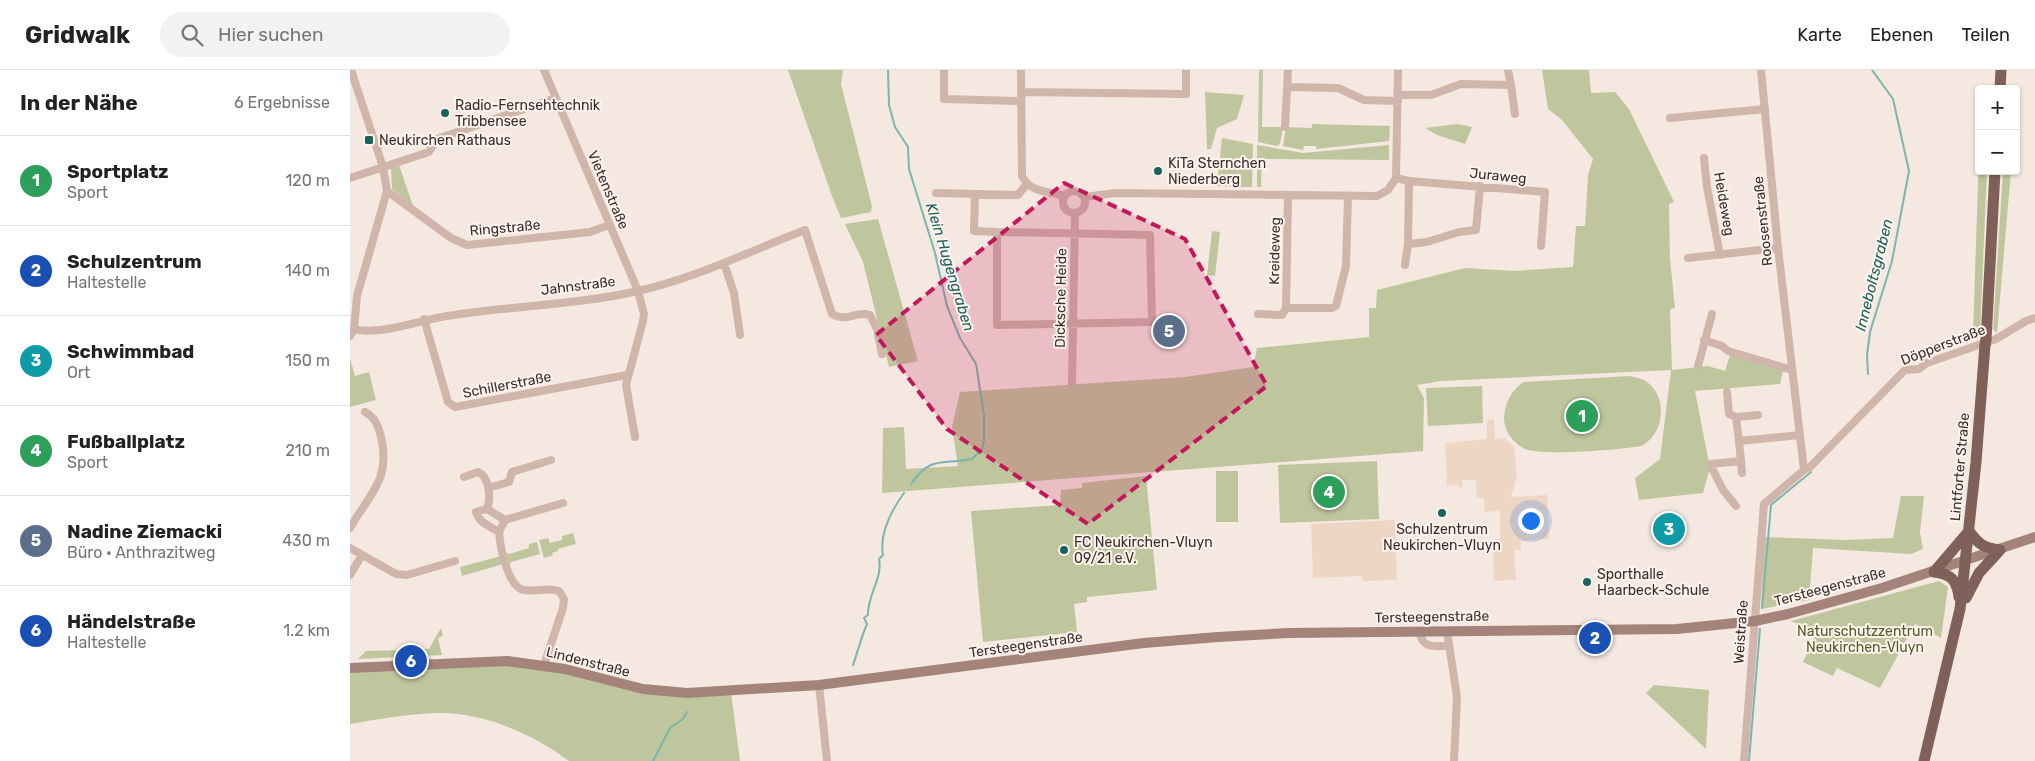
<!DOCTYPE html>
<html lang="de">
<meta charset="utf-8">
<style>
:root{--surface:#fff;--page:#f2f2f2;--text:#222;--muted:#767676;--line:#e0e0e0;--accent:#1b625d}
body{margin:0;font-family:Rubik,sans-serif;background:var(--page);color:var(--text)}
.controls{position:absolute;right:15px;top:15px;display:grid;overflow:hidden;border-radius:5px;box-shadow:0 1px 4px #0004}
.controls button{width:45px;height:45px;display:grid;place-items:center;padding:0;border:0;border-bottom:1px solid var(--line);background:var(--surface);color:var(--text);font:25px sans-serif}
.you{position:absolute;left:1180px;top:450px;width:18px;height:18px;margin:-12px;border:4px solid #fff;border-radius:50%;background:#1a73e8;box-shadow:0 0 0 8px #1a73e833}
.badge{display:grid;place-items:center;width:32px;height:32px;border-radius:50%;background:var(--accent);color:#fff;font-size:16px;font-weight:700}
.pin{position:absolute;translate:-50% -50%;border:2px solid #fff;box-shadow:0 1px 5px #0006}
.list{margin:0;padding:0;list-style:none}
h2{display:flex;justify-content:space-between;align-items:center;height:65px;margin:0;padding:0 20px;font-size:21px}
h2 small{font-size:16px;font-weight:400;color:var(--muted)}
.list li{display:grid;grid-template-columns:32px 1fr auto;gap:15px;align-items:center;box-sizing:border-box;height:90px;padding:0 20px;border-top:1px solid var(--line)}
.list b{display:block;font-size:19px;white-space:nowrap}
.list p{margin:0;font-size:16px;white-space:nowrap;color:var(--muted)}
.list em{font-size:16px;font-style:normal;color:var(--muted)}
.icon{flex:none;width:28px;height:28px;fill:none;stroke:currentColor;stroke-width:2;stroke-linecap:round;stroke-linejoin:round}
.map{position:relative;flex:none;width:1685px;height:691px;overflow:hidden}
header{display:flex;align-items:center;gap:30px;box-sizing:border-box;height:70px;padding:0 25px;background:var(--surface);border-bottom:1px solid var(--line)}
header strong{font-size:24px}
nav{display:flex;gap:28px;margin-inline-start:auto;font-size:18px}
.search{width:350px;height:45px;background:var(--page);display:flex;align-items:center;gap:12px;box-sizing:border-box;padding:0 18px;border-radius:28px;color:var(--muted);font-size:19px}
main{display:flex}
aside{flex:1;background:var(--surface)}
.map>svg:first-child{display:block}
.green{fill:#bfc69d}
.plaza{fill:#eed6c5}
.lines{fill:none;stroke-linecap:round;stroke-linejoin:round}
.stream{stroke:#7bb5b0;stroke-width:2}
.street{stroke:#cfb5aa;stroke-width:8}
.secondary{stroke:#a3837a;stroke-width:10}
.primary{stroke:#7f615a;stroke-width:11}
.primary-bridge{stroke:#7f615a;stroke-width:11}
.marked{fill:#c2185b;fill-opacity:0.2;stroke:#c2185b;stroke-width:4;stroke-dasharray:10 6;stroke-linejoin:round}
.poi-dot{fill:#1b625d;stroke:#fcf3ed;stroke-width:2}
.labels{text-anchor:middle;dominant-baseline:central;stroke-width:4;stroke-linejoin:round;paint-order:stroke}
.poi-label{font-size:14px;fill:#3c2d2a;stroke:#fcf3ed;text-anchor:start}
.street-label{font-size:14px;fill:#3c2d2a;stroke:#fcf3ed}
.park-label{font-size:14px;fill:#525d2b;stroke:#fcf3ed}
.water-label{font-size:15px;font-style:italic;fill:#1b625d;stroke:#fcf3ed}
</style>
<header>
<strong>Gridwalk</strong>
<div class="search"><svg class="icon" aria-label="search" viewBox="0 0 24 24"><circle cx="10" cy="10" r="6"/><path d="M15 15l6 6"/></svg>Hier suchen</div>
<nav><a>Karte</a><a>Ebenen</a><a>Teilen</a></nav>
</header>
<main>
<aside>
<h2>In der Nähe<small>6 Ergebnisse</small></h2>
<ul class="list">
<li><span class="badge" style="background:#2e9e5b">1</span><div><b>Sportplatz</b><p>Sport</p></div><em>120 m</em></li>
<li><span class="badge" style="background:#1a4fb4">2</span><div><b>Schulzentrum</b><p>Haltestelle</p></div><em>140 m</em></li>
<li><span class="badge" style="background:#0f9aa8">3</span><div><b>Schwimmbad</b><p>Ort</p></div><em>150 m</em></li>
<li><span class="badge" style="background:#2e9e5b">4</span><div><b>Fußballplatz</b><p>Sport</p></div><em>210 m</em></li>
<li><span class="badge" style="background:#5c6f8a">5</span><div><b>Nadine Ziemacki</b><p>Büro · Anthrazitweg</p></div><em>430 m</em></li>
<li><span class="badge" style="background:#1a4fb4">6</span><div><b>Händelstraße</b><p>Haltestelle</p></div><em>1.2 km</em></li>
</ul>
</aside>
<div class="map">
<svg width="1685" height="691" viewBox="0 0 1685 691">
<rect width="100%" height="100%" fill="#f5e8e0"/>
<path class="green" d="M438 0H493L491 14 522 136 521 142 491 148 482 126Z
M909 0H913L912 57H933L930 74 927 76 908 72Z
M1192 0H1239L1241 23 1265 22 1279 39 1324 132 1319 134 1320 189 1325 238 1320 239 1322 300 1358 296 1375 301 1380 285 1433 300 1430 314 1345 321 1360 398 1353 423 1289 430 1285 408 1310 389 1321 300 1091 311 1067 315 1074 328 1073 381 532 423 533 358 554 357 556 399 608 396 602 357 610 322 835 307 903 297 907 278 1019 267V238H1026L1027 220 1115 198 1164 201 1223 197 1226 156H1235L1238 105 1243 89 1212 50 1198 39Z
M855 22 894 25 887 49 867 58 861 79H857Z
M962 54 1040 56 1039 71 966 79V76H954L953 80 933 76 936 57 962 58Z
M1107 54 1122 57 1115 74 1087 65 1075 58Z
M872 68 903 74 902 117 867 116Z
M907 75 953 83 1039 75V90L912 89 911 117H907Z
M1629 83V101H1637L1630 262 1623 263Z
M49 95 63 136 42 119 41 98Z
M1653 101H1661L1647 263 1643 259Z
M528 149 568 291 539 297 513 192 495 154Z
M862 161 870 162 865 206 857 205Z
M0 288 5 306 19 302 26 330 0 337Z
M1279 306C1284 307 1290 308 1294 310 1319 324 1315 365 1291 376 1270 380 1192 386 1175 379 1163 373 1154 361 1154 348 1155 333 1161 320 1174 312Z
M1132 316 1133 353 1078 356 1076 318Z
M1027 391 1029 449 930 453 928 395Z
M866 401H888V452H866Z
M796 406 807 520 737 527V532L724 534 727 562 633 572 621 441 710 435 711 420 732 418V413Z
M1551 426H1574L1570 462 1573 479 1561 484 1463 478 1459 530 1411 539 1414 467 1495 470 1543 468Z
M223 463 226 474 208 479V481L202 483 203 485 194 488 189 470 198 468 200 473 212 470V466Z
M187 472 190 484 161 492 160 495 156 482 159 484 179 478V474Z
M151 486 153 494 112 506 110 497Z
M1589 511 1598 517 1591 568 1565 554 1530 618 1487 598 1483 606 1453 592 1467 562 1441 551Z
M91 558 93 566 88 568 92 585 8 589 16 581 79 579Z
M157 591 266 613 381 622 390 691H219C183 664 133 642 88 643 58 644 29 649 0 654V599Z
M1304 615 1359 620 1356 679 1296 623Z"/>
<path class="plaza" d="M1144 349 1145 369 1155 368 1164 376 1167 407 1161 427 1197 425 1199 469 1171 471V480H1164L1166 510 1144 511 1143 482 1144 470 1150 469V441L1135 442 1134 428H1127L1126 410H1112L1113 417 1109 418 1108 415 1097 416 1095 373 1137 369V350Z
M1045 450 1047 510 1013 511 1012 506 963 508 961 454Z"/>
<g class="lines">
<path class="stream" d="M538 0 539 35 545 57 558 77 559 99 585 183 597 236 610 268 626 294 634 345V370L632 379 622 389C592 395 581 385 561 414
M1518 304 1517 285 1520 262 1542 191 1559 101 1543 29 1522 0
M1412 538 1421 435 1461 402
M503 595C508 581 511 568 517 554L514 548 518 545C517 526 533 508 529 489L533 485C529 463 541 441 554 423
M303 691 320 658 333 649 337 642
M1399 691 1410 559"/>
<path class="street" d="M194 0 288 221 294 244 293 251 276 315 285 367
M594 0V29L671 31
M671 0 672 106C680 123 698 121 715 126
M1411 0 1428 178 1454 400
M1161 15 1165 44
M938 17 988 18 1014 30 1048 31
M671 22 836 24V0
M1048 25H1081L1111 14 1161 15 1158 0
M1320 48 1415 39
M935 57 938 0
M1354 88 1357 117 1370 185
M0 108 79 82 87 69 206 28
M1046 108 1059 111 1195 122 1191 176
M37 121 101 168 117 175 240 162 259 155
M713 132a11 11 0 1 1 22 0a11 11 0 1 1-22 0Z
M586 123 668 125 676 115
M625 124 624 161 647 162
M735 127 765 123 1027 126 1038 120 1046 108 1048 0
M647 162 800 165 802 252 647 255Z
M1058 174 1077 172 1109 162 1126 160 1130 116
M1338 188 1428 178
M374 193 384 223 390 265
M1055 195 1058 174 1059 111
M936 238H982L986 236 996 196 998 126
M908 244 932 245 936 238 938 126
M74 249 98 332 105 337 277 305
M4 259C30 266 69 250 97 246 160 236 226 235 288 221 346 208 400 181 455 160L482 244C498 253 505 240 520 245L527 259 532 284
M0 266 4 259 7 226 37 121 33 97 1 0
M1354 270 1372 276 1378 281 1442 300
M1348 296 1362 244
M722 313 725 143
M1377 322 1379 344 1386 347
M1389 371 1386 347 1408 345
M1391 391 1392 403
M114 407 128 402C140 407 141 429 137 439
M138 418 159 412 162 402 201 390
M1386 436 1373 420 1360 394 1391 391 1389 371 1450 365
M137 439 155 450 149 462C140 456 129 453 126 442Z
M155 450 213 433
M0 458C20 423 41 410 31 367 28 356 26 348 15 342
M149 462C150 476 158 518 174 520 186 522 197 517 209 521L214 529 213 538 194 595
M0 478 46 504 57 505 105 491
M0 505 12 485
M1069 561C1073 579 1082 576 1098 576
M1097 561 1107 627 1104 691
M469 615 477 691
M1394 691 1414 434 1454 400 1460 397 1555 300 1569 299 1577 293 1646 269 1676 251 1685 248"/>
<path class="secondary" d="M0 598 157 591 215 599 293 619 337 623 469 615 794 573 868 567 938 563 1327 559 1405 551 1438 544 1532 518 1685 467"/>
<path class="primary" d="M1650 19 1651 0
M1636 270 1645 101
M1619 461C1628 474 1634 478 1650 480
M1584 502 1619 461
M1584 502C1601 504 1607 510 1609 527
M1616 528 1629 503 1650 480
M1574 691 1610 539 1626 392 1635 275"/>
<path class="primary-bridge" d="M1635 275 1636 270"/>
</g>
<path class="marked" d="M714 113 835 169 917 316 738 454 597 359 526 265Z"/>
<g class="poi-dot">
<circle cx="95" cy="43" r="5"/>
<rect x="14" y="65" width="10" height="10" rx="2.5"/>
<circle cx="808" cy="101" r="5"/>
<circle cx="1092" cy="443" r="5"/>
<circle cx="714" cy="480" r="5"/>
<circle cx="1237" cy="512" r="5"/>
</g>
<g class="labels">
<g class="poi-label">
<text x="105" y="35">Radio-Fernsehtechnik<tspan x="105" dy="16">Tribbensee</tspan></text>
<text x="29" y="70">Neukirchen Rathaus</text>
<text x="818" y="93">KiTa Sternchen<tspan x="818" dy="16">Niederberg</tspan></text>
<text x="1092" y="459" text-anchor="middle">Schulzentrum<tspan x="1092" dy="16">Neukirchen-Vluyn</tspan></text>
<text x="724" y="472">FC Neukirchen-Vluyn<tspan x="724" dy="16">09/21 e.V.</tspan></text>
<text x="1247" y="504">Sporthalle<tspan x="1247" dy="16">Haarbeck-Schule</tspan></text>
</g>
<g class="street-label">
<text transform="translate(1148 106) rotate(6)">Juraweg</text>
<text transform="translate(258 120) rotate(67)">Vietenstraße</text>
<text transform="translate(1374 134) rotate(80)">Heideweg</text>
<text transform="translate(1413 151) rotate(-96)">Roosenstraße</text>
<text transform="translate(155 158) rotate(-5)">Ringstraße</text>
<text transform="translate(925 181) rotate(-89)">Kreideweg</text>
<text transform="translate(228 216) rotate(-7)">Jahnstraße</text>
<text transform="translate(711 228) rotate(-89)">Dicksche Heide</text>
<text transform="translate(1593 275) rotate(-21)">Döpperstraße</text>
<text transform="translate(157 315) rotate(-11)">Schillerstraße</text>
<text transform="translate(1610 397) rotate(-85)">Lintforter Straße</text>
<text transform="translate(1480 517) rotate(-15)">Tersteegenstraße</text>
<text transform="translate(1082 547) rotate(-1)">Tersteegenstraße</text>
<text transform="translate(1391 562) rotate(-86)">Weistraße</text>
<text transform="translate(676 575) rotate(-8)">Tersteegenstraße</text>
<text transform="translate(238 592) rotate(14)">Lindenstraße</text>
</g>
<g class="park-label">
<text x="1515" y="561">Naturschutzzentrum<tspan x="1515" dy="16">Neukirchen-Vluyn</tspan></text>
</g>
<g class="water-label">
<text transform="translate(600 197) rotate(73)">Klein Hugengraben</text>
<text transform="translate(1524 205) rotate(-76)">Inneboltsgraben</text>
</g>
</g>
</svg>
<div class="controls">
<button>+</button>
<button>−</button>
</div>
<div class="you"></div>
<div class="pin badge" style="left:1232px;top:346px;background:#2e9e5b">1</div>
<div class="pin badge" style="left:1245px;top:568px;background:#1a4fb4">2</div>
<div class="pin badge" style="left:1319px;top:459px;background:#0f9aa8">3</div>
<div class="pin badge" style="left:979px;top:422px;background:#2e9e5b">4</div>
<div class="pin badge" style="left:819px;top:261px;background:#5c6f8a">5</div>
<div class="pin badge" style="left:61px;top:591px;background:#1a4fb4">6</div>
</div>
</main>
